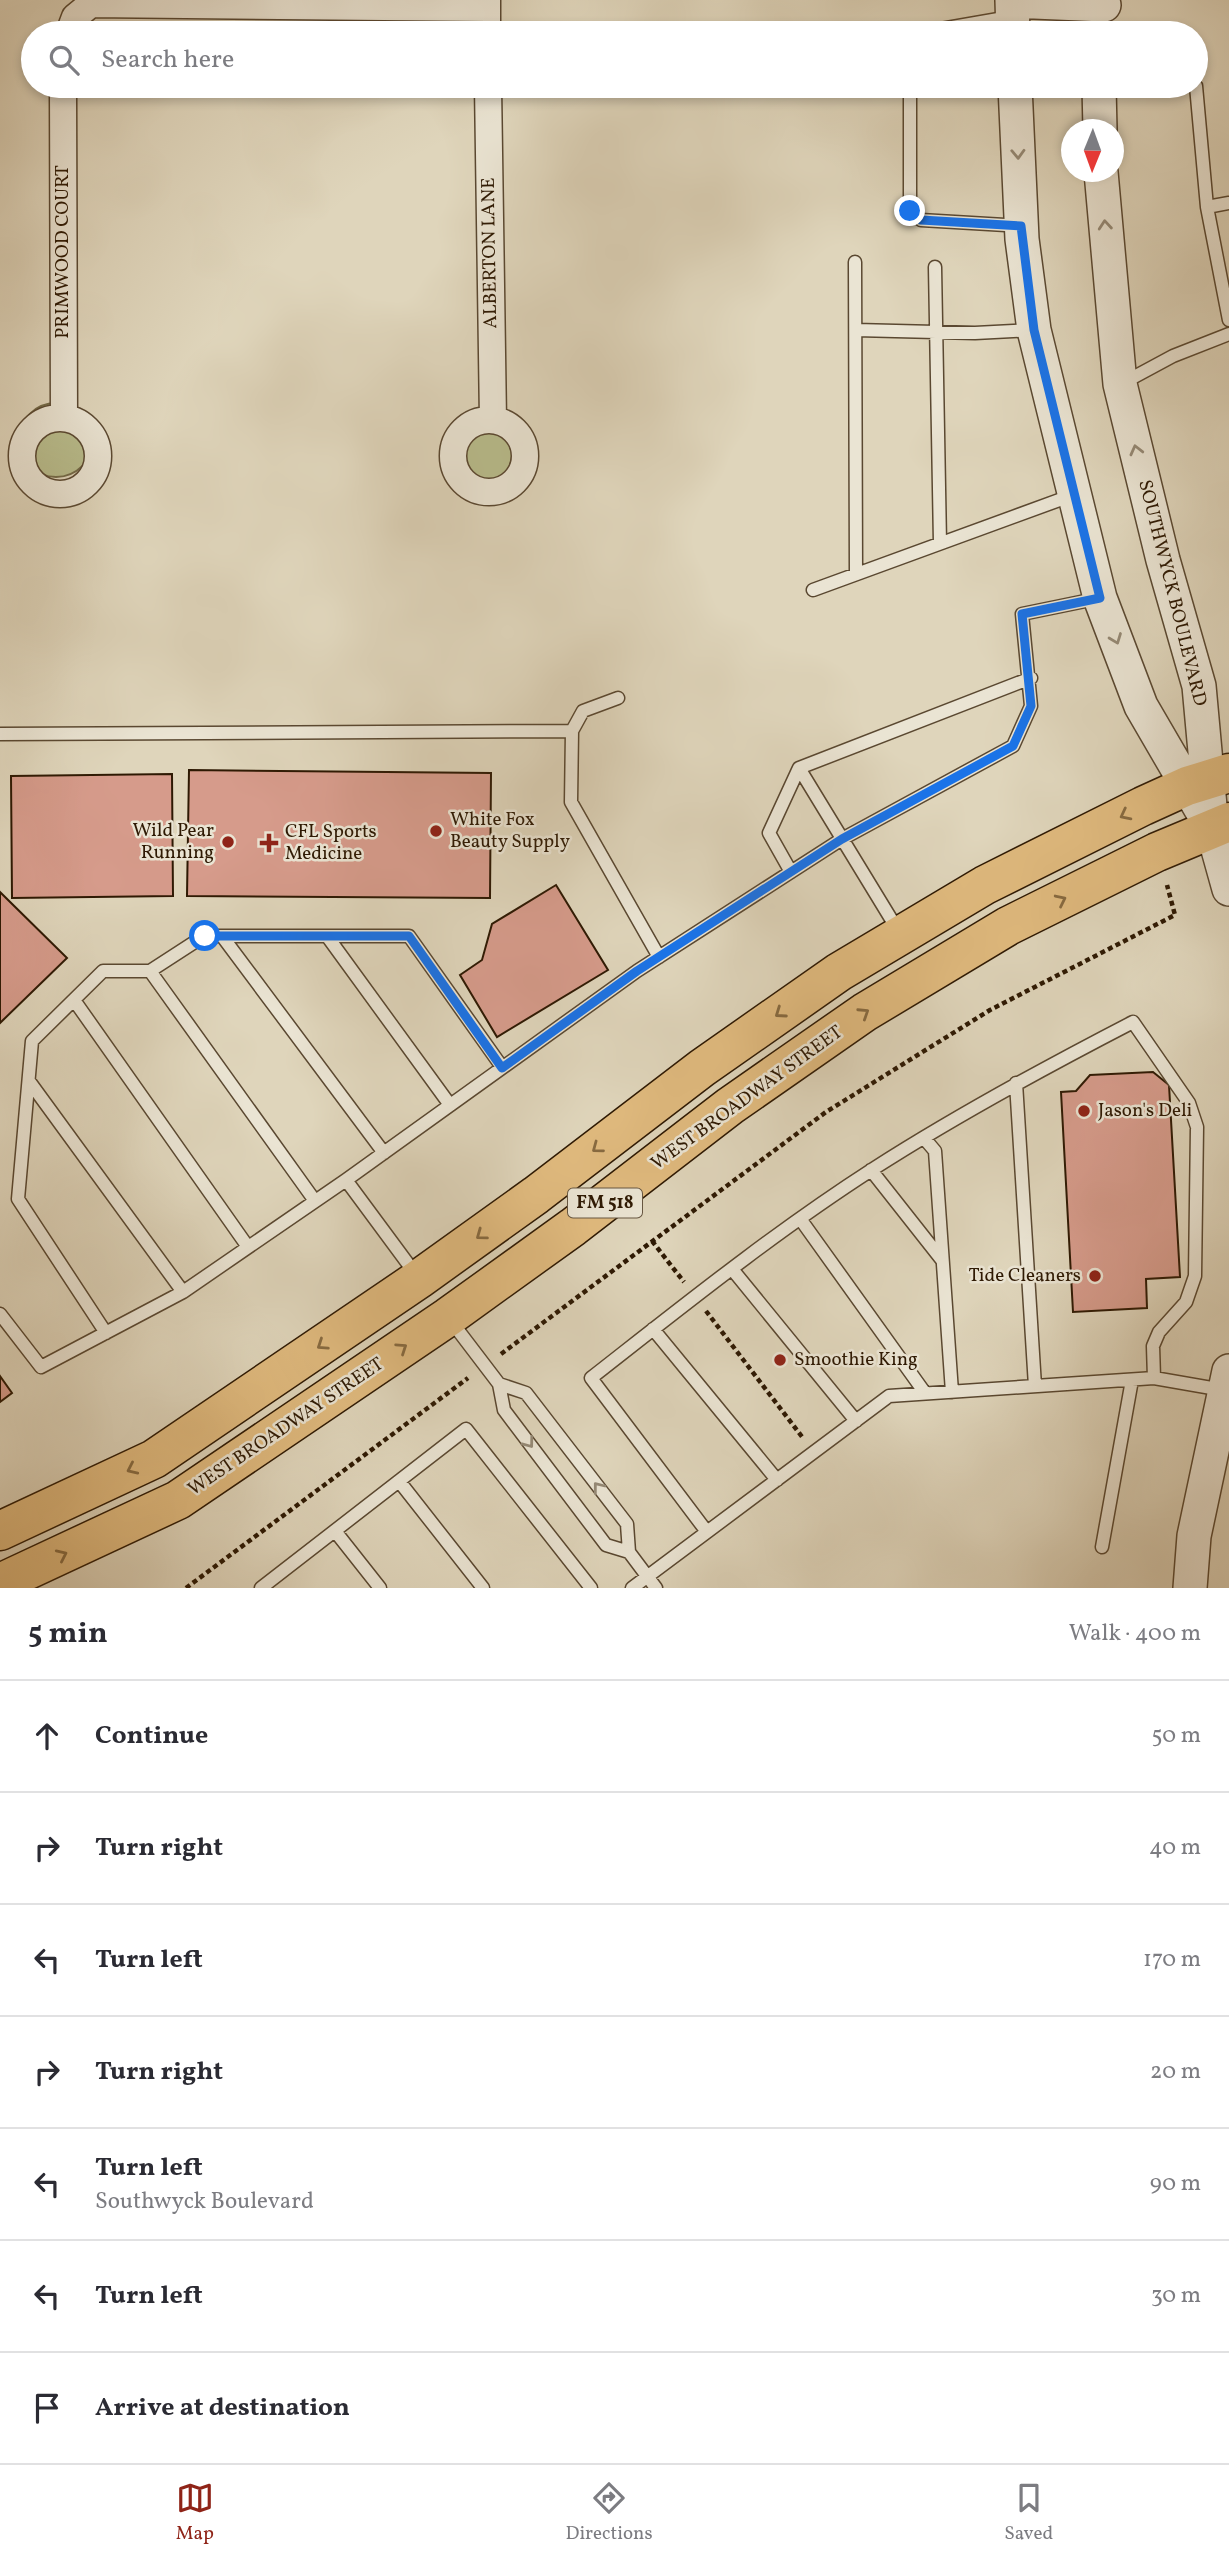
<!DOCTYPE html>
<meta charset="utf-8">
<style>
:root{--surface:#fff;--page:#f7f7f7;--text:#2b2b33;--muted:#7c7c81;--line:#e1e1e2;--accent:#8f2418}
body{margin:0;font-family:Vollkorn,serif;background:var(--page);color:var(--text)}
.compass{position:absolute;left:1061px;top:119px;width:63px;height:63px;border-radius:50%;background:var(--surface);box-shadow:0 4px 10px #0003;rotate:181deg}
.stop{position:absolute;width:21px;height:21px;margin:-16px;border:5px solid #1a73e8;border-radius:50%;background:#fff}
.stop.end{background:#1a73e8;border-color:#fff;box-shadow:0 2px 7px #0008}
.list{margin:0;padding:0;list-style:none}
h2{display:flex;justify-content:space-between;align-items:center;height:91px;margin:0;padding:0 28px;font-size:30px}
h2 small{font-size:23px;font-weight:400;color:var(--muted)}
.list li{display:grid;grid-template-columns:46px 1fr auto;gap:21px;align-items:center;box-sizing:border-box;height:112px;padding:0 28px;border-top:2px solid var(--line)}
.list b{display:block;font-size:26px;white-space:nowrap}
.list p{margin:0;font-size:23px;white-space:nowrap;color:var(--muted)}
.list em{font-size:23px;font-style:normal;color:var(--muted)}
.icon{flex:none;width:38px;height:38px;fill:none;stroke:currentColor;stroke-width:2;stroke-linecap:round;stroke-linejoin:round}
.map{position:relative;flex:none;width:1229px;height:1588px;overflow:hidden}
.search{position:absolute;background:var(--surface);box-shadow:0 4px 10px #0003;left:21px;right:21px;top:21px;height:77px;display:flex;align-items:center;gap:18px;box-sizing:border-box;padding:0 24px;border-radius:38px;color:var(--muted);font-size:26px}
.sheet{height:875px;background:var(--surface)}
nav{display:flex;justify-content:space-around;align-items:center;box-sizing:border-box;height:98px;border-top:2px solid var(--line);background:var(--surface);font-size:19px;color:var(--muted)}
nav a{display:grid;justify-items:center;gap:4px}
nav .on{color:var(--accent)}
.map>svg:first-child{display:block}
.green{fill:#b8bc8c;stroke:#736a48;stroke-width:2}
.building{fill:#d69b8b;stroke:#2e1903;stroke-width:2}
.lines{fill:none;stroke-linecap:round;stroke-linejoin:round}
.service-casing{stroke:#5a4831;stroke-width:15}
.minor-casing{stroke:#5a4831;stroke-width:29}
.tertiary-casing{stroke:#5a4831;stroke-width:36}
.primary-casing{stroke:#2e1903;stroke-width:41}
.path{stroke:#2e1903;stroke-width:4.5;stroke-dasharray:5 3.5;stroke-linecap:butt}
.service{stroke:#eae4d3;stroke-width:12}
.minor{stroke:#eae4d3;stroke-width:26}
.tertiary{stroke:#eae4d3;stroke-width:33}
.primary{stroke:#e0ba7e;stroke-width:38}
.oneway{stroke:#958975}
.oneway2{stroke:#876a40}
.route{stroke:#1a73e8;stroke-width:9}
.poi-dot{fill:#8f2418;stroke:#eae4d3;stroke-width:2.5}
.labels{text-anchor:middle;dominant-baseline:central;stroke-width:5;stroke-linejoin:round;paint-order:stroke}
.shield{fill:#eae4d3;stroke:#665641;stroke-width:2}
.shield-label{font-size:18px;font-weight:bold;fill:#2e1903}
.street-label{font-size:19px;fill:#2e1903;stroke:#eae4d3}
.poi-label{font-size:19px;fill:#2e1903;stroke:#eae4d3;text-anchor:start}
</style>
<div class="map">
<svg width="1229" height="1588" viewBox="0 0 1229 1588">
<rect width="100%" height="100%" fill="#dfd5bb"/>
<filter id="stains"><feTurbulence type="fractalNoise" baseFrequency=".00286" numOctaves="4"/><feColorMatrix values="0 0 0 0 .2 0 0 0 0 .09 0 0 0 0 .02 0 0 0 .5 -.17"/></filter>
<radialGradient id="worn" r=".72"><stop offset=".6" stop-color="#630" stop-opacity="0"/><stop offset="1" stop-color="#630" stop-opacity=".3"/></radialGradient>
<path class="green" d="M19 440a37 37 0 1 1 74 0a37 37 0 1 1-74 0Z
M457 464a37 37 0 1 1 74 0a37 37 0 1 1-74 0Z"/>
<path class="building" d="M189 770 491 773 490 898 187 896Z
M172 774 173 896 12 898 11 776Z
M556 885 608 970 497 1037 460 975 482 960 492 924Z
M0 892 67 958 0 1023Z
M1153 1072 1169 1085 1180 1277 1146 1279 1147 1308 1073 1312 1061 1092 1076 1091 1090 1075Z
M0 1376 12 1393 0 1402Z"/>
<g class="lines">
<defs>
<path id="service" d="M918 33 1010 17
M910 86V211L921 220 1021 226
M1196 86 1207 207 1229 320
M1207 207 1229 203
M855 262 856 574
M935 267 940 543
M856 330 975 333 1033 330
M1121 384 1173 356 1229 334
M813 590 1073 495
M618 698 583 711 572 731 571 802 659 957
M0 734 572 731
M799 768 899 932
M791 872 769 833 799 768 1031 678
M222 936 384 1153
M327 936 450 1105
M150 971 315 1201
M74 1000 248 1247
M29 1081 183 1292
M1016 1083 1035 1386
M924 1138 935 1151 952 1392
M871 1170 942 1260
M346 1180 417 1276
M801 1220 925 1393
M732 1269 856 1421
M0 1314 41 1367 183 1292 346 1180 637 971 842 839 1013 746 1031 706 1022 614 1100 598
M451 1321 499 1384 504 1410 606 1545 629 1552 627 1524 526 1393 499 1384
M653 1329 777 1480
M106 1333 18 1199 32 1041 103 971H150L204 936H409L502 1067
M399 1481 483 1588
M335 1531 380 1588
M707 1532 591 1378C683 1306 775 1232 873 1169 957 1115 1044 1068 1133 1022L1189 1103 1197 1127 1195 1276 1186 1302 1159 1332 1153 1346 1154 1378
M1102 1547 1132 1380
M629 1552 656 1588
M261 1588 466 1429 591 1588
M632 1588 889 1396 1154 1378 1223 1390"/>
<path id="minor" d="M487 0V33
M69 33 75 17 91 4 487 8
M63 86 64 418
M488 86 493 420
M22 456a38 38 0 1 1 76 0a38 38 0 1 1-76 0Z
M453 456a36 36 0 1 1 72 0a36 36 0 1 1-72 0Z"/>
<path id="tertiary" d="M1012 0 1013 33
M1012 1 1104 5
M1015 86 1022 239 1034 330 1100 598 1141 706 1212 828
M1099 86 1100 130
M1101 172 1120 384 1163 560 1199 686 1212 828 1229 889
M1190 1588 1194 1536 1229 1371"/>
<path id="primary" d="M0 1531 154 1459 419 1279 536 1195 702 1068 839 972 985 885 1143 806 1187 786 1229 773
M0 1583 178 1500 448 1317 573 1227 730 1106 865 1012 1008 926 1157 852 1229 822"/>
</defs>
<use href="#service" class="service-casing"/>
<use href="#minor" class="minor-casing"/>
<use href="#tertiary" class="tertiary-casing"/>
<use href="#primary" class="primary-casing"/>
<path class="path" d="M652 1241 684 1282
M706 1311 803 1438
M501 1354 826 1112 990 1010 1175 915 1167 885
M186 1588 468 1378"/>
<use href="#service" class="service"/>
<use href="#minor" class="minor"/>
<use href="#tertiary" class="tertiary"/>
<use href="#primary" class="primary"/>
</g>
<defs><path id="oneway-chevron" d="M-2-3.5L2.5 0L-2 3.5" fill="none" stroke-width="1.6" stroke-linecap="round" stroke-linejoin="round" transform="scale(1.75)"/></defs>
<g class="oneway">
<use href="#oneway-chevron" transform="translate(1018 154) rotate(88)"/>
<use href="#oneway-chevron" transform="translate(1105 225) rotate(-95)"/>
<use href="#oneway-chevron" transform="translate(1136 450) rotate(-104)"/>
<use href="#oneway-chevron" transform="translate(1116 639) rotate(69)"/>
<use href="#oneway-chevron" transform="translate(529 1443) rotate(53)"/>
<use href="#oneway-chevron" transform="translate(598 1487) rotate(-128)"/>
</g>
<g class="oneway2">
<use href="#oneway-chevron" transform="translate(1125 815) rotate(153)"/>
<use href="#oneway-chevron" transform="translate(1061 900) rotate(-26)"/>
<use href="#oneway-chevron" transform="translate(780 1013) rotate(145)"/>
<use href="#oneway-chevron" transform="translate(864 1013) rotate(-33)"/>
<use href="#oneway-chevron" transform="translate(597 1148) rotate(143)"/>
<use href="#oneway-chevron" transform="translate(481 1235) rotate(144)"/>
<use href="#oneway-chevron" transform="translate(322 1345) rotate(146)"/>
<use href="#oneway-chevron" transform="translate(402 1348) rotate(-34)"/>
<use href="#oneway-chevron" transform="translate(132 1469) rotate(155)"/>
<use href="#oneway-chevron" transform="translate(62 1555) rotate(-25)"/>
</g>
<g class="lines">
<path class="route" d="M205 936H409L502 1068 637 971 842 839 1013 746 1031 706 1022 614 1100 598 1034 330 1021 226 921 220 910 211"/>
</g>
<g class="poi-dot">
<circle cx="436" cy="831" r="7"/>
<circle cx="228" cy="842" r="7"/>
<path d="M265.5 832.5h7v7h7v7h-7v7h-7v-7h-7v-7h7z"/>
<circle cx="1084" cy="1111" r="7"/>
<circle cx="1095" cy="1276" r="7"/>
<circle cx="780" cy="1360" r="7"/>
</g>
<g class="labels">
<rect class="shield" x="568" y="1188.5" width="74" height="29" rx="5"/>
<g class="shield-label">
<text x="605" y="1203">FM 518</text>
</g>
<g class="street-label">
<text transform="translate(63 252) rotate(-90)">PRIMWOOD COURT</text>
<text transform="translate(490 253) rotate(-91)">ALBERTON LANE</text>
<text transform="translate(1172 593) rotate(76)">SOUTHWYCK BOULEVARD</text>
<text transform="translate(747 1098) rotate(-36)">WEST BROADWAY STREET</text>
<text transform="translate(286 1427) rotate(-34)">WEST BROADWAY STREET</text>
</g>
<g class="poi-label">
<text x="450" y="820">White Fox<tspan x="450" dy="22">Beauty Supply</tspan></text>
<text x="214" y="831" text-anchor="end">Wild Pear<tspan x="214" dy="22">Running</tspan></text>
<text x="285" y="832">CFL Sports<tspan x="285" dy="22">Medicine</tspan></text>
<text x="1098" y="1111">Jason's Deli</text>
<text x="1081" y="1276" text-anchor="end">Tide Cleaners</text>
<text x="794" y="1360">Smoothie King</text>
</g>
</g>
<rect width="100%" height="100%" filter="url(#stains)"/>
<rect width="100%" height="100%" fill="url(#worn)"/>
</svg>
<svg class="compass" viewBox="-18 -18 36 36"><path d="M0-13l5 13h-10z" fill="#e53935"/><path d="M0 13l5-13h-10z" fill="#7c7c81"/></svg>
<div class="stop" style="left:205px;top:936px"></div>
<div class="stop end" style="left:910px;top:211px"></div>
<div class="search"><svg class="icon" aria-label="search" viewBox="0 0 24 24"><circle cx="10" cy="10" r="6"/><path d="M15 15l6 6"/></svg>Search here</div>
</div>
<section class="sheet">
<h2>5 min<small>Walk · 400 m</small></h2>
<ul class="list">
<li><svg class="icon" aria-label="ahead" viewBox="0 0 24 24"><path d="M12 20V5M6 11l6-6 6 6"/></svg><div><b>Continue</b></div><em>50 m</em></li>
<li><svg class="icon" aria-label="right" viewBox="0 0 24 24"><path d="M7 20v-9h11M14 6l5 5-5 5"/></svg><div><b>Turn right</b></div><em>40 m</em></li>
<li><svg class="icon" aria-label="left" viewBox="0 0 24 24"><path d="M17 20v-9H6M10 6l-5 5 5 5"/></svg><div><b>Turn left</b></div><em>170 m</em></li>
<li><svg class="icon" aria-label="right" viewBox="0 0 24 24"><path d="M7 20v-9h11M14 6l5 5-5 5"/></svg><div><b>Turn right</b></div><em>20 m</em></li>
<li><svg class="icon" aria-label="left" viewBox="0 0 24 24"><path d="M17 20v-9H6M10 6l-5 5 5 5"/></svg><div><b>Turn left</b><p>Southwyck Boulevard</p></div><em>90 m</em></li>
<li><svg class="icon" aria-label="left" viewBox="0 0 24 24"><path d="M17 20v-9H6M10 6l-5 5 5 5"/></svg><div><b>Turn left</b></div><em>30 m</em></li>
<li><svg class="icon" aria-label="arrive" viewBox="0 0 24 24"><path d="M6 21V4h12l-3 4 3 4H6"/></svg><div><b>Arrive at destination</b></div></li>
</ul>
</section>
<nav>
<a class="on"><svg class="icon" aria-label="map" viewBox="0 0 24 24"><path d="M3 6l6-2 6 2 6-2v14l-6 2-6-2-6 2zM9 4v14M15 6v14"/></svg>Map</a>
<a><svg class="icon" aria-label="directions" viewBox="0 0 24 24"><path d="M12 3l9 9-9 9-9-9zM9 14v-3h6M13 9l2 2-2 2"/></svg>Directions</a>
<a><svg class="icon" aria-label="saved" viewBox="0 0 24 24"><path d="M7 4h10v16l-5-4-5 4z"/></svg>Saved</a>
</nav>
